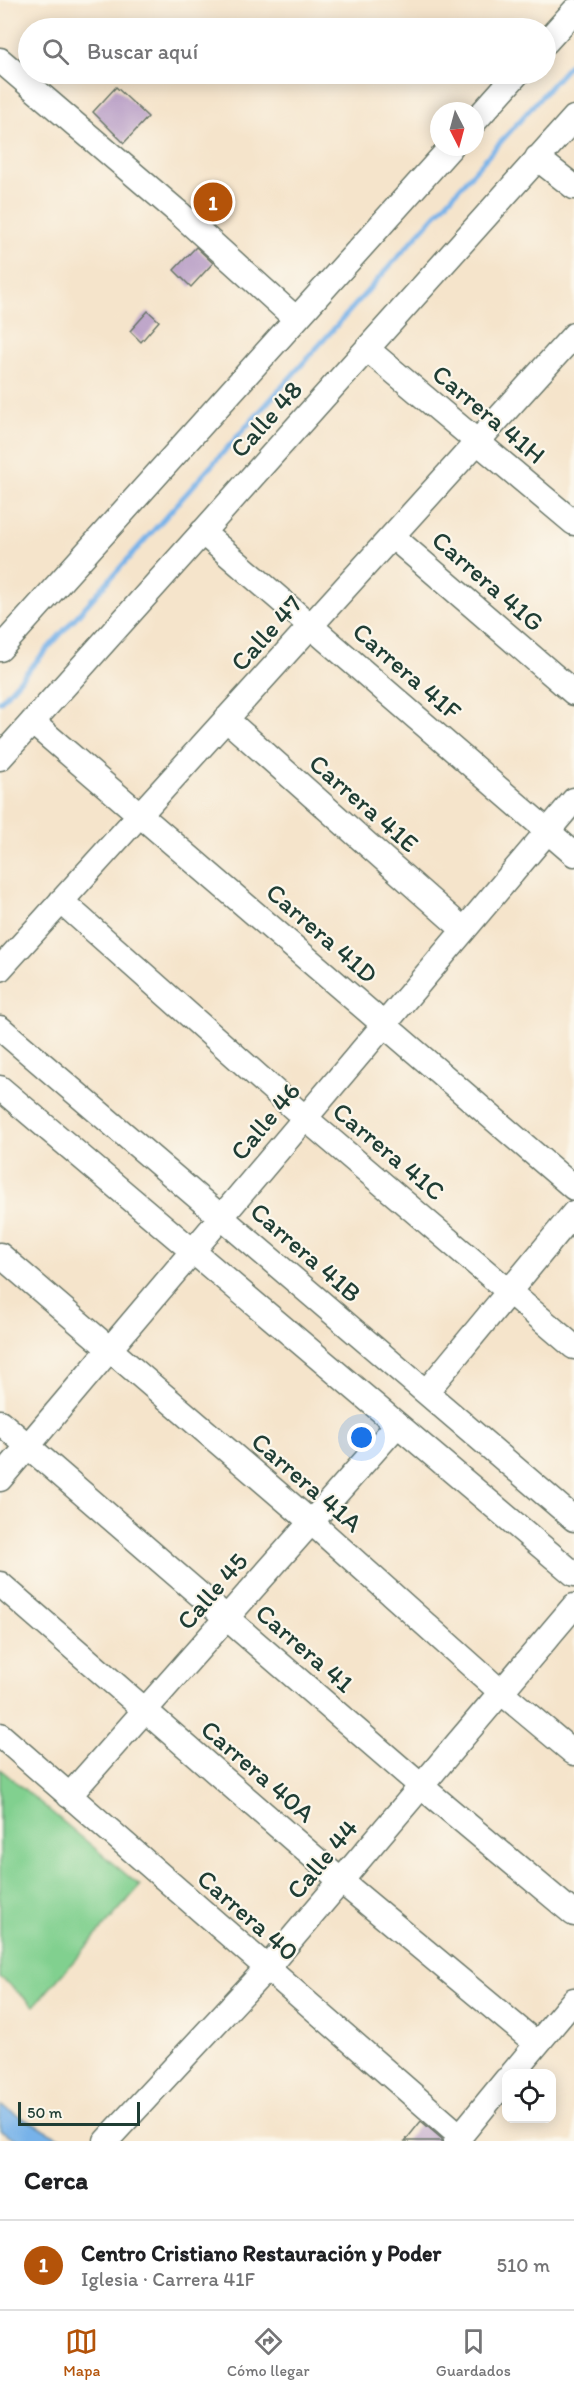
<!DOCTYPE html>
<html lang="es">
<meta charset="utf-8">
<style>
:root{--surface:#fff;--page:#f6f6f6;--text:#202124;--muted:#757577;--line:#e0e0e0;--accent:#b45309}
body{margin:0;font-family:Itim,sans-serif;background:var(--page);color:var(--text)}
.controls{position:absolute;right:18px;bottom:18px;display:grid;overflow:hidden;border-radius:12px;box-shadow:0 3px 15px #0003}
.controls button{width:54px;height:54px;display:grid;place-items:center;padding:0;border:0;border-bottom:2px solid var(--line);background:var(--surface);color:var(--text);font:30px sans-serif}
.compass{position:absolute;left:430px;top:102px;width:54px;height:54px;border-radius:50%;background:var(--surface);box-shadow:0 3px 15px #0003;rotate:174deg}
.scale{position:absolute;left:18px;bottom:15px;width:122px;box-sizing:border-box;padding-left:6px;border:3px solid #1f3d34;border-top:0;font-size:16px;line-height:21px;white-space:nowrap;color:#1f3d34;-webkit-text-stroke:4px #fbf7ec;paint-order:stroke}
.you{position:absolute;left:362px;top:1438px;width:21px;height:21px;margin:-15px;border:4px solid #fff;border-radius:50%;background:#1a73e8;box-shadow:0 0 0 9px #1a73e833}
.badge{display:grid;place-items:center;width:39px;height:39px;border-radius:50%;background:var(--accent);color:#fff;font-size:20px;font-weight:700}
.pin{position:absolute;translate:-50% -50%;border:3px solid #fff;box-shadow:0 2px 6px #0006}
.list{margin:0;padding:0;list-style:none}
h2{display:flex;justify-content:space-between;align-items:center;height:78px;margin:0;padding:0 24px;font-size:26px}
h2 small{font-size:20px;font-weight:400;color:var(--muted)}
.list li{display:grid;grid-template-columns:39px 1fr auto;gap:18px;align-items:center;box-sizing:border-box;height:90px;padding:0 24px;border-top:2px solid var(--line)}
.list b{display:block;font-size:22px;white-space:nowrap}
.list p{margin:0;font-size:20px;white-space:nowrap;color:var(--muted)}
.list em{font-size:20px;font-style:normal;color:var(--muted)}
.icon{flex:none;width:33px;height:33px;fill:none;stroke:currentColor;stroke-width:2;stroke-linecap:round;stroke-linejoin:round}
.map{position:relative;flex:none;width:574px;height:2141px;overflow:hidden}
.search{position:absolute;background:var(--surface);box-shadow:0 3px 15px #0003;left:18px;right:18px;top:18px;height:66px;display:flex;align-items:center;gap:15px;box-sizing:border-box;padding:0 21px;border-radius:33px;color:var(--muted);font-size:22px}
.sheet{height:168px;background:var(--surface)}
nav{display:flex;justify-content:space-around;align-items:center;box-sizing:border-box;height:84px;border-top:2px solid var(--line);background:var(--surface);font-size:16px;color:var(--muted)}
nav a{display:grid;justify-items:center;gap:3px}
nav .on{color:var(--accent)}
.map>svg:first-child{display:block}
.green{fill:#81d08f;stroke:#508662;stroke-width:1.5}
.water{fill:#77b2e9;stroke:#4b788e;stroke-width:1.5}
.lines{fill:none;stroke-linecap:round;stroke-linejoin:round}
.stream{stroke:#77b2e9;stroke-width:5}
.building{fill:#bba2c8}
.minor-casing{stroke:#6a7769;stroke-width:27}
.minor{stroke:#fff;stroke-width:24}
.labels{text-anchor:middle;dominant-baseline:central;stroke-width:4.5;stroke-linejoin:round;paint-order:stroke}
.street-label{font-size:26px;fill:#1f3d34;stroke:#fbf7ec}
</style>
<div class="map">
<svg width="574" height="2141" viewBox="0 0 574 2141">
<rect width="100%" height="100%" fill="#fbf7ec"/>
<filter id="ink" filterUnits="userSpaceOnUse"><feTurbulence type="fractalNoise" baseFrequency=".0167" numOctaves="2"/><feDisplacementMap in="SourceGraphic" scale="12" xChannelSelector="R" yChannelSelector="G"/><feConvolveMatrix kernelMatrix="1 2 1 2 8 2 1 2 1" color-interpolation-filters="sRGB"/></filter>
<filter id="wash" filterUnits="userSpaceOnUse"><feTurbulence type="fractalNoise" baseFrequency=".008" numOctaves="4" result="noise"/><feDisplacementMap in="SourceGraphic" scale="24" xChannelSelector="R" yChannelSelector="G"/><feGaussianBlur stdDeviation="1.35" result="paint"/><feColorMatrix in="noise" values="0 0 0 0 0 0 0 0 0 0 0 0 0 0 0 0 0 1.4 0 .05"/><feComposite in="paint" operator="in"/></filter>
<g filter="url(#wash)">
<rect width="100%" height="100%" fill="#f5e4cb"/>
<path class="green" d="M0 1769 140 1886 34 2006 0 1977Z"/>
<path class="water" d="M0 2106 66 2141H20L0 2130Z"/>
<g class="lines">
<path class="stream" d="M0 702 574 60"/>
</g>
<g id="blocks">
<path class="building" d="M116 87 148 117 124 143 93 112Z
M214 184 232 199 212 221 195 206Z
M196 247 213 263 191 287 174 270Z
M148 311 159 321 141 342 130 331Z
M421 2121 442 2139V2141H405Z"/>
</g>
</g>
<g filter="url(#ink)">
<use href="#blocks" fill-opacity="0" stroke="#6a7769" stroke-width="1.5"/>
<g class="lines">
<defs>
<path id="minor" d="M546 42 574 11
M0 60 179 213 296 319
M475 121 517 74
M537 158 574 187
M367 349 574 523
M202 532 574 854
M392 536 574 693
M0 649 451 147
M226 719 464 930
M32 722 574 1188
M0 758 574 118
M61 901 305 1118 574 1347
M0 969 574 335
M0 1028 574 1519
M0 1088 574 1574
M0 1255 311 1522 501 1692 574 1753
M426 1392 574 1213
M0 1422 421 1786 574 1914
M0 1479 574 800
M0 1584 341 1881 537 2044
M0 1735 460 2136
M69 1796 397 1425
M512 2074 574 2000
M106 2141 267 1968 574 1606
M456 2141 506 2080"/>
</defs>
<use href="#minor" class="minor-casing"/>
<use href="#minor" class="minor"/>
</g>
</g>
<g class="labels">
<g class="street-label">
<text transform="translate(489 414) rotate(40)">Carrera 41H</text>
<text transform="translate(266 419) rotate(-48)">Calle 48</text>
<text transform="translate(488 581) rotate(41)">Carrera 41G</text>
<text transform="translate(266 633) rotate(-48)">Calle 47</text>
<text transform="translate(407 671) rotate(41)">Carrera 41F</text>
<text transform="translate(364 803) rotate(41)">Carrera 41E</text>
<text transform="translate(322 933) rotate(41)">Carrera 41D</text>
<text transform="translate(265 1121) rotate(-50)">Calle 46</text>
<text transform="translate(389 1151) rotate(40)">Carrera 41C</text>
<text transform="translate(306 1252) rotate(41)">Carrera 41B</text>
<text transform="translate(307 1482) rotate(41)">Carrera 41A</text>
<text transform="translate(212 1591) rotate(-49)">Calle 45</text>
<text transform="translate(305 1648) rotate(41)">Carrera 41</text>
<text transform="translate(258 1771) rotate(41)">Carrera 40A</text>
<text transform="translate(322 1859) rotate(-50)">Calle 44</text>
<text transform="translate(248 1915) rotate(41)">Carrera 40</text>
</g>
</g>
</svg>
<div class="controls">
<button><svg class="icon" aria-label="locate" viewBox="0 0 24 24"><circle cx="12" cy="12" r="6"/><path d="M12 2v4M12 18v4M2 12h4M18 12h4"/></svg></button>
</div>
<svg class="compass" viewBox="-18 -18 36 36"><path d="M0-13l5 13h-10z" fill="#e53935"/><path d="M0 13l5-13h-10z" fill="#757577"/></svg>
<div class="scale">50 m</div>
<div class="you"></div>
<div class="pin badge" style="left:213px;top:202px">1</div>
<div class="search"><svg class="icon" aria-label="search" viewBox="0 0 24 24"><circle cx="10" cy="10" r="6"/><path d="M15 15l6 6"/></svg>Buscar aquí</div>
</div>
<section class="sheet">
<h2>Cerca<small></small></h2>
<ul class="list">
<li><span class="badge">1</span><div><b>Centro Cristiano Restauración y Poder</b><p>Iglesia · Carrera 41F</p></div><em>510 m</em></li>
</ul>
</section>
<nav>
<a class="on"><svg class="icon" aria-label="map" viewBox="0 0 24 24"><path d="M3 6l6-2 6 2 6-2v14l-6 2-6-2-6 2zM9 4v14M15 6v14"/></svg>Mapa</a>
<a><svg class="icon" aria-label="directions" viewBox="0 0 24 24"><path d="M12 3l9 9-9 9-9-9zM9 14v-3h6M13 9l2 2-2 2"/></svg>Cómo llegar</a>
<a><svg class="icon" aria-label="saved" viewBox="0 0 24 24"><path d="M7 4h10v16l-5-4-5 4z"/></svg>Guardados</a>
</nav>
